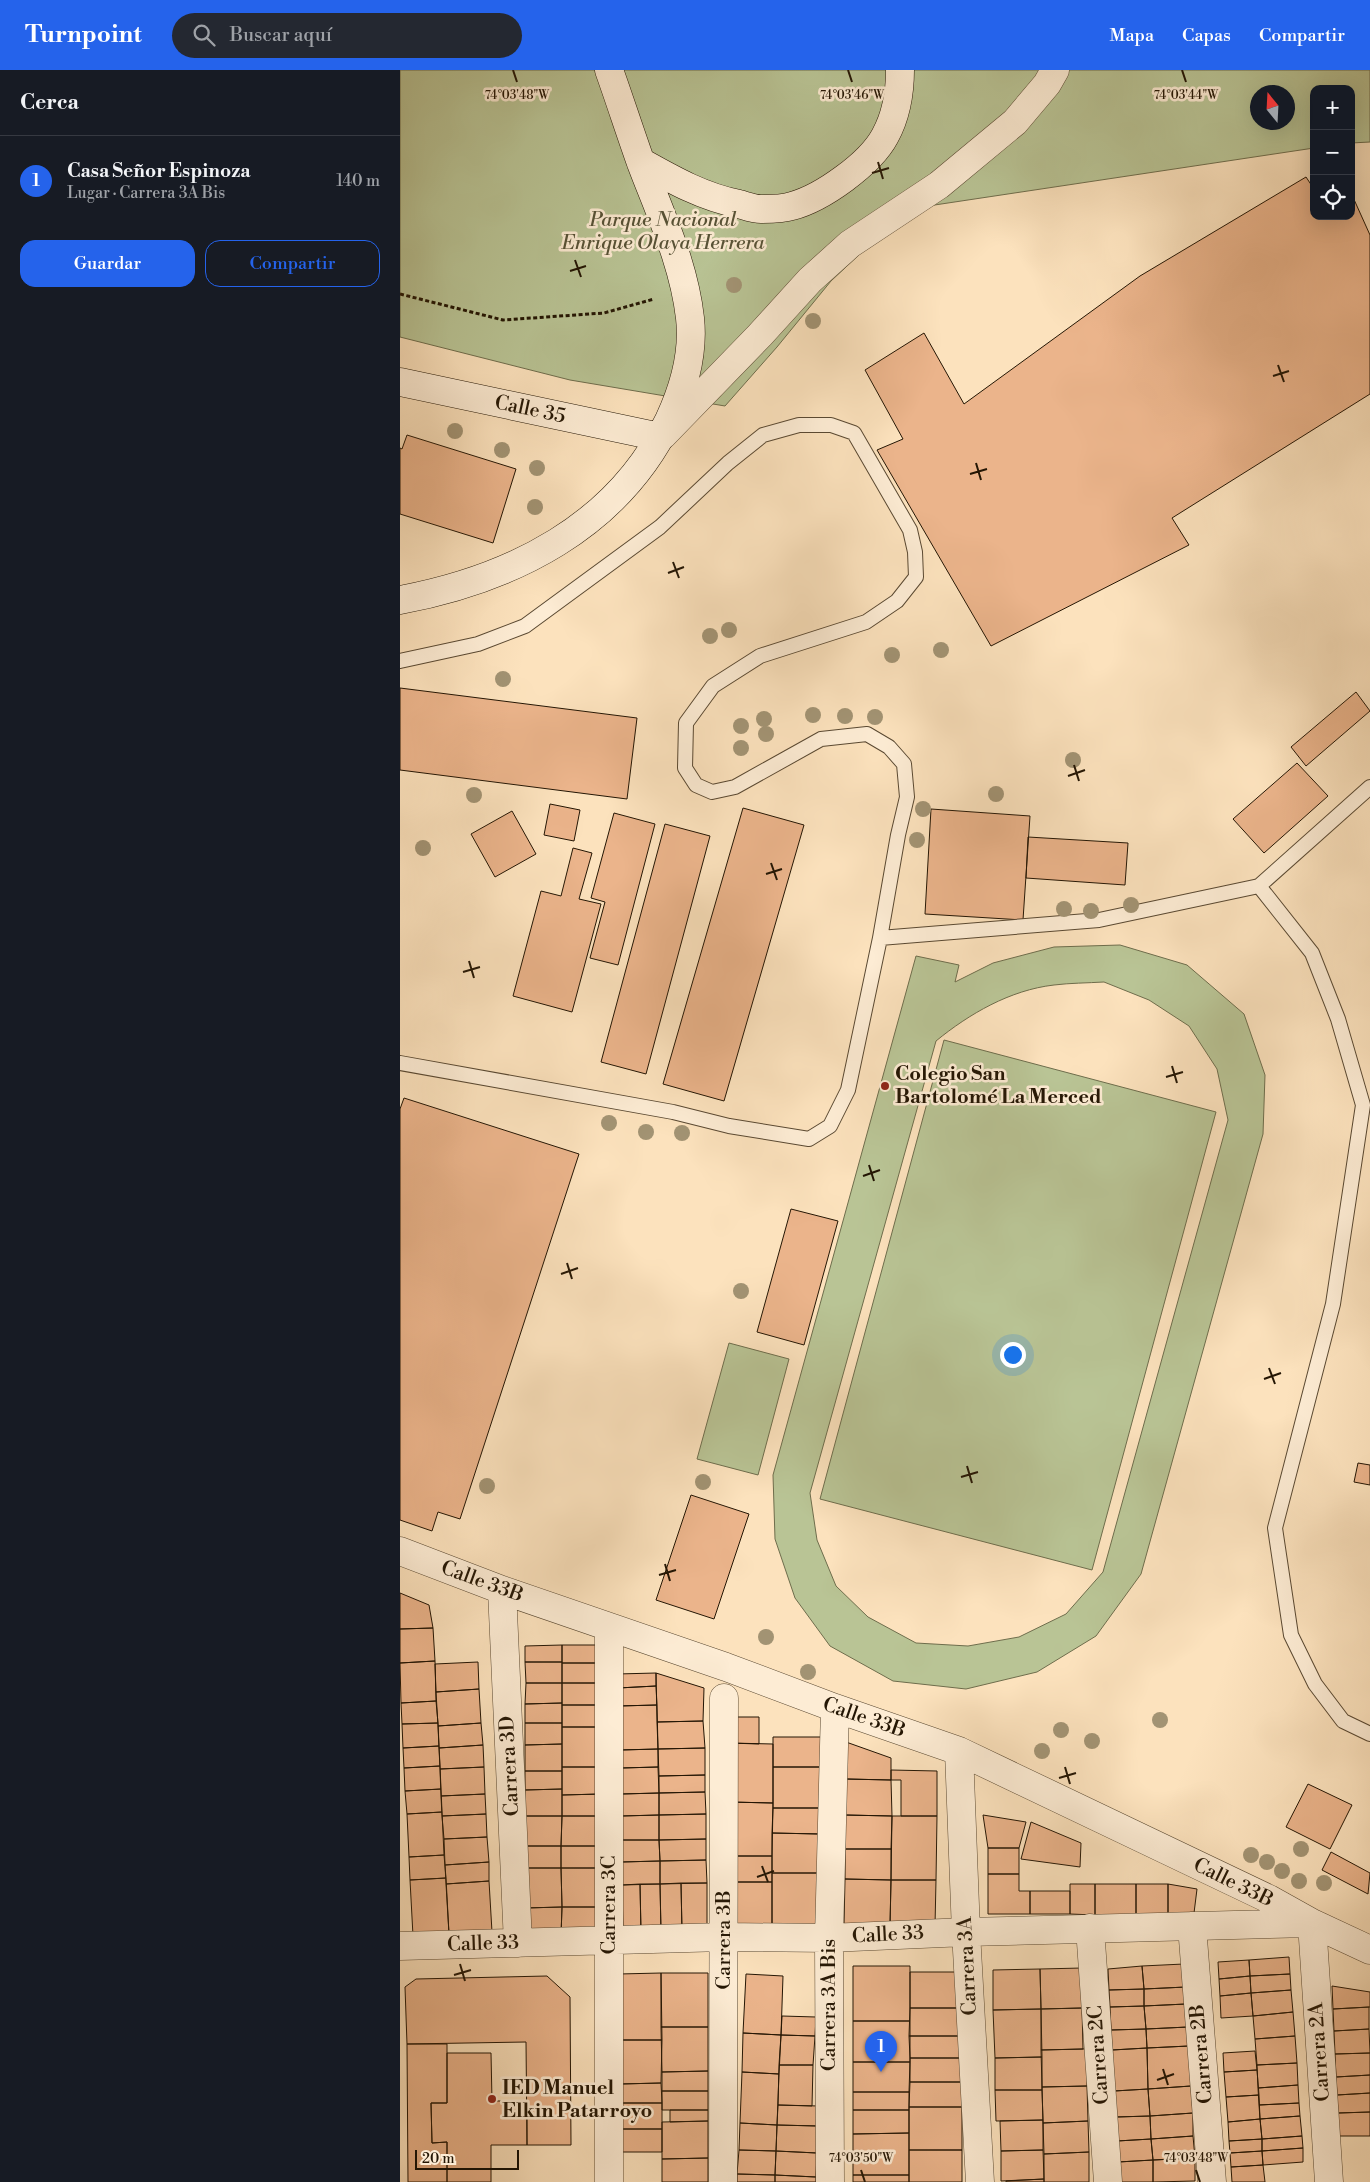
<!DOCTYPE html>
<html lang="es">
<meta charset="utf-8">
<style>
:root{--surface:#171b24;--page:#242831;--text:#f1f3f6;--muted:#9ea1a6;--line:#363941;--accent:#2563eb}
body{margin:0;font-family:"Libre Bodoni",serif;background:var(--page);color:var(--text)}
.controls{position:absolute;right:15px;top:15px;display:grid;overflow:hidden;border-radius:10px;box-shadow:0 5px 20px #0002}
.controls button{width:45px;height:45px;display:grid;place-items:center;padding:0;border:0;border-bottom:1px solid var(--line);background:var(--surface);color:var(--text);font:25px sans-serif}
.compass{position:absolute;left:850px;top:15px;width:45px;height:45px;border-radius:50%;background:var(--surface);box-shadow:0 5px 20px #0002;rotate:342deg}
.scale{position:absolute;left:15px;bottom:12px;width:104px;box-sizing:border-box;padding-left:5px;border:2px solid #241604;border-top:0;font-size:14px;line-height:18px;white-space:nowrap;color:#241604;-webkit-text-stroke:4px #fdecd4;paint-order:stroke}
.you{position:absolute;left:612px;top:1284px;width:18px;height:18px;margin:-12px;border:4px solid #fff;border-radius:50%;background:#1a73e8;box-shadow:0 0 0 8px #1a73e833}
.badge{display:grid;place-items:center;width:32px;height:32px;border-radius:50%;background:var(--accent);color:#fff;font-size:16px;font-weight:700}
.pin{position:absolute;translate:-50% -41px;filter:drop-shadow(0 1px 2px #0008)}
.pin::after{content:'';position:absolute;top:26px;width:18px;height:15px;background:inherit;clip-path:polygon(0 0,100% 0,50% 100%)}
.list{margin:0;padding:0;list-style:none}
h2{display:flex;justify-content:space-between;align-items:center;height:65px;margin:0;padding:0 20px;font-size:21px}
h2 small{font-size:16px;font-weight:400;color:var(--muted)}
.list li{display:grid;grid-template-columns:32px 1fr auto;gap:15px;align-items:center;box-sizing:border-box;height:90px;padding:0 20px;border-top:1px solid var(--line)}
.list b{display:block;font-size:19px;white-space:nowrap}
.list p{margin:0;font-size:16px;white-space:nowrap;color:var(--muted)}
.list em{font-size:16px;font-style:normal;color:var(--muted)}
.actions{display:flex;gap:10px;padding:15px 20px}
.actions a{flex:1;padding:11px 0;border:1px solid var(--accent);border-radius:15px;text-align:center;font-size:18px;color:var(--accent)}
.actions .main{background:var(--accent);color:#fff}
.icon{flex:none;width:28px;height:28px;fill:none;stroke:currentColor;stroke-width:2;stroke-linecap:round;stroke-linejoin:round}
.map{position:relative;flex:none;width:970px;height:2112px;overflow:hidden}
header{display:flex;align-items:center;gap:30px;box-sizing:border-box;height:70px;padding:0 25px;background:var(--accent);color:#fff}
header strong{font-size:24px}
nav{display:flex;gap:28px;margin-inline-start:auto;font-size:18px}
.search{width:350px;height:45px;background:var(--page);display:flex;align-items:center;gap:12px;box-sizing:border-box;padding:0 18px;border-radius:28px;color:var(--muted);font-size:19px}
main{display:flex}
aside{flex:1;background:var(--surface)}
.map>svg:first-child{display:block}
.green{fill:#b9c495;stroke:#6e6d4c;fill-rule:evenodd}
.building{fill:#ebb48b;stroke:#241604}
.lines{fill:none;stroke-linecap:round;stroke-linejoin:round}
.lane-casing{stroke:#5a4932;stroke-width:16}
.street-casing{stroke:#5a4932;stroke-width:29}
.secondary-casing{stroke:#241604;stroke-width:29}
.path{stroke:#241604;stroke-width:3;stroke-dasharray:4 2.5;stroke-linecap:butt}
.lane{stroke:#fdecd4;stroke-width:14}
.street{stroke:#fdecd4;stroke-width:28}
.secondary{stroke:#fdecd4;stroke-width:28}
.tree{fill:#a29373}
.ticks{fill:none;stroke:#241604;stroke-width:2}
.poi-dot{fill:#8f2418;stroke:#fdecd4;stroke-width:2}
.labels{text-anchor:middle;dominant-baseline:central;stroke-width:5;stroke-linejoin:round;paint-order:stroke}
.park-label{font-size:20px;font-style:italic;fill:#585337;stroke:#fdecd4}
.street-label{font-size:20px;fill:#241604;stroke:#fdecd4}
.poi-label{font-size:20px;font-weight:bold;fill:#241604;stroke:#fdecd4;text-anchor:start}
.ticks-label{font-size:12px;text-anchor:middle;fill:#241604;stroke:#fdecd4;stroke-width:5;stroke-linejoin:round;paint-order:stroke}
</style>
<header>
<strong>Turnpoint</strong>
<div class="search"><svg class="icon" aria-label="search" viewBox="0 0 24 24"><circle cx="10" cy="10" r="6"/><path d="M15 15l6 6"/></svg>Buscar aquí</div>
<nav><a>Mapa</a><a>Capas</a><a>Compartir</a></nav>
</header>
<main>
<aside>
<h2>Cerca<small></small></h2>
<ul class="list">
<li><span class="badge">1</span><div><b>Casa Señor Espinoza</b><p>Lugar · Carrera 3A Bis</p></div><em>140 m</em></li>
</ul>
<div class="actions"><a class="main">Guardar</a><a>Compartir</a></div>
</aside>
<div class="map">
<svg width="970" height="2112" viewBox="0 0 970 2112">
<rect width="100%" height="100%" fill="#fce2bd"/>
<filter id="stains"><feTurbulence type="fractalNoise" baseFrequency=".004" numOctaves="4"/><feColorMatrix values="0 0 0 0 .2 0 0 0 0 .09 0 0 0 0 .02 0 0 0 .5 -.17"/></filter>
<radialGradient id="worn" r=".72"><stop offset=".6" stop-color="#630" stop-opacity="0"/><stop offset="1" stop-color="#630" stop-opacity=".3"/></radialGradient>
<path class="green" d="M0 0H970V72L951 73V19H914V78L508 139 431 211 377 277 325 336 170 310 0 267ZM858 22H888V52H858Z
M720 875 787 895 844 944 865 1005 863 1064 741 1504 696 1566 637 1602 566 1619 493 1611 430 1576 395 1528 375 1469 373 1405 516 886 559 895 555 912 593 893 654 877ZM704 912 749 930 789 956 817 999 828 1050 703 1502 666 1544 619 1567 568 1576 516 1573 468 1547 436 1516 417 1470 410 1423 536 971C569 944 610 920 654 915 670 913 687 913 704 912Z
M544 970 816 1042 692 1500 420 1429Z
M329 1273 389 1289 358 1405 297 1389Z"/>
<path class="building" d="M906 107 914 119V146H951L952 125 970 165V324L772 448 789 475 591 576 477 380 503 369 465 300 524 263 564 334 740 206Z
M7 365 116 399 93 473 0 444V378L2 379Z
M0 618 237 648 227 729 0 700Z
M956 622 970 641 906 696 891 677Z
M897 693 928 726 864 783 833 749Z
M150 734 180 740 174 771 144 765Z
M343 738 404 755 324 1031 263 1014Z
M531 739 630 746 623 850 525 844Z
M112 741 136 784 95 807 71 764Z
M214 743 255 754 218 895 190 888 205 832 191 828Z
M265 754 310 766 246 1004 201 992Z
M628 767 728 773 725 815 626 808Z
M173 778 192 783 179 829 201 834 172 942 113 926 141 821 161 826Z
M4 1028 179 1084 60 1449 38 1442 32 1461 0 1450V1039Z
M391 1139 438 1151 404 1275 357 1262Z
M958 1393 970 1395V1415L954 1412Z
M291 1425 349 1444 314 1549 256 1530Z
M0 1523 29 1535 33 1558 0 1559Z
M33 1558 35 1591 0 1593V1559Z
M162 1575V1592H125V1576Z
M162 1575H201V1593H162Z
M35 1591 36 1631 1 1633 0 1593Z
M78 1592 79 1619 36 1622 35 1594Z
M125 1592H162V1613H126Z
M162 1593H201V1613H162Z
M256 1603V1616L218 1618 217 1604Z
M256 1603 304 1618 303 1651 257 1652Z
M126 1613H162V1633L125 1634Z
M162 1613H201V1635H162Z
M256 1616 257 1635 218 1636V1618Z
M79 1619 81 1653 38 1656 36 1622Z
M36 1631 38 1653 2 1654 1 1633Z
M162 1633V1653H125V1634Z
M162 1635H201V1657H162Z
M257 1635 258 1679 220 1680 218 1636Z
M329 1647H359V1674L329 1673Z
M303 1651 305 1678 258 1679 257 1652Z
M38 1653 39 1676 3 1678 2 1654Z
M81 1653 83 1675 39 1678 38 1656Z
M125 1653H162V1674L125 1675Z
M162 1657H201V1697H162Z
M373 1667H421V1697H373Z
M446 1672 491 1688V1710L446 1709Z
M329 1673 373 1674V1733L329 1732Z
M162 1674V1701H125V1675Z
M83 1675 84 1697 40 1699 39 1678Z
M39 1676 40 1696 4 1698 3 1678Z
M305 1678V1705L259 1706 258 1679Z
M258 1679V1697L221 1698 220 1680Z
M40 1696 41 1719 5 1721 4 1698Z
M84 1697 85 1724 41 1726 40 1699Z
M162 1697H201V1724L162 1725Z
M258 1697 259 1723 221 1724V1698Z
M373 1697H421V1738H373Z
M491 1700 537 1701V1746H501V1710H491Z
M125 1701H162V1719L125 1720Z
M305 1705V1722L259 1723V1706Z
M446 1709 491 1710 492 1746 445 1745Z
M908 1714 952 1735 930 1779 886 1757Z
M41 1719 42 1742 7 1744 5 1721Z
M162 1719V1746H125V1720Z
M305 1722 306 1744 259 1745V1723Z
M259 1723V1745L221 1746V1724Z
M85 1724 86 1744 42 1746 41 1726Z
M201 1724V1746H162V1725Z
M329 1732 373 1733 372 1786H328Z
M373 1738H421L420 1764 372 1763Z
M42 1742 44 1785 9 1787 7 1744Z
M86 1744 87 1767 44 1769 42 1746Z
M306 1744V1769L259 1770V1745Z
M259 1745V1770H221V1746Z
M445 1745 492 1746 491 1779H445Z
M583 1745 626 1752 619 1778H588Z
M125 1746H162L161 1776H125Z
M162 1746H201V1776H161Z
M492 1746H537L536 1810H491Z
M631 1752 681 1773 680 1797 621 1789Z
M372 1763 420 1764V1803H372Z
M87 1767 89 1792 45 1795 44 1769Z
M306 1769V1790L260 1791 259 1770Z
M221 1770H259L260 1791 221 1792Z
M125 1776H161V1798H125Z
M161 1776H201V1798H161Z
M588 1778H619V1804H588Z
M445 1779H491V1810L445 1809Z
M931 1782 970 1803 968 1824 922 1800Z
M44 1785 46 1808 10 1810 9 1787Z
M328 1786H372V1812H328Z
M306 1790 307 1813 260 1814V1791Z
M260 1791V1814L222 1815 221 1792Z
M89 1792V1811L46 1814 45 1795Z
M125 1798H161L162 1837 125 1838Z
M161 1798H201V1837H162Z
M372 1803H420V1861H372Z
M588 1804H619V1821H630V1844H588Z
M46 1808 49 1864 13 1866 10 1810Z
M445 1809 491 1810 490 1856 444 1855Z
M491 1810H536L535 1856H490Z
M89 1811 92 1862 49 1864 46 1814Z
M328 1812H372V1861H328Z
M281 1813H307V1861L282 1862Z
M281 1813 282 1862H261L260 1814Z
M240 1814H260L261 1862 241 1863Z
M240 1814 241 1863H223L222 1815Z
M670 1814H695V1845L670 1844Z
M695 1814H736V1845H695Z
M736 1814H768V1844L736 1845Z
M768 1814 797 1819 794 1843 768 1844Z
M630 1821H670V1844H630Z
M162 1837 161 1866H125V1838Z
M162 1837H201V1866H161Z
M889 1887 890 1904 850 1906 849 1890Z
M849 1890 850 1906 819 1909 818 1892Z
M784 1894 786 1917 744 1919 742 1896Z
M453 1896H510V1951H453Z
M742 1896 744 1919 709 1920 708 1899Z
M682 1898V1938L641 1939 640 1899Z
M640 1899 641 1939 593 1940V1900Z
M510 1902H563V1938H510Z
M261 1903 262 1970H219V1904Z
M261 1903H308V1957H261Z
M346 1904 383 1906 381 1965 343 1963Z
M890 1904 891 1920 851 1923 850 1906Z
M147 1906 170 1927 171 2075H127L126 1972 7 1974 5 1917 16 1909Z
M850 1906 851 1923 820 1926 819 1909Z
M932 1916 970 1922V1937L933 1939Z
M786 1917V1934L744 1936V1919Z
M744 1919V1936L710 1937 709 1920Z
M891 1920 893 1942 853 1946 851 1923Z
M851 1923 853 1946 821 1948 820 1926Z
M786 1934 788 1957 746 1959 744 1936Z
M744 1936 746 1959 711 1960 710 1937Z
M969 1937V1959L934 1961 933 1939Z
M510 1938H563V1966H509Z
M682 1938 683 1979 641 1980V1939Z
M641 1939 642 1987 595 1988 593 1940Z
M893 1942 895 1966 855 1969 853 1946Z
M382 1946 416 1947 415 1966 381 1965Z
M453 1951H510V1992H453Z
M261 1957H308V2001L262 2002Z
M788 1957 789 1976 747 1978 746 1959Z
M746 1959 747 1978 712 1980 711 1960Z
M969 1959 970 1983 935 1984 934 1961Z
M343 1963 381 1965 379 2004 342 2002Z
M381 1965 415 1966 413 1995H379Z
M509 1966H563V1988H510Z
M895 1966 897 1993 857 1995 855 1969Z
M219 1970H262L261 2013 220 2014Z
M7 1974H47V2033H31L32 2073 47 2072V2112H8Z
M789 1976 791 2016 748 2019 747 1978Z
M747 1978 748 2019 714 2021 712 1980Z
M683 1979H690L687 2016 642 2017 641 1980Z
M855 1981 857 2000 824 2002 823 1983Z
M47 1983H91L92 2031H127V2075H91V2112H47V2072L32 2073 31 2033H47Z
M970 1983V2005L936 2007 935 1984Z
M642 1987V2020H595V1988Z
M510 1988H563V2012H510Z
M453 1992H510L509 2022H453Z
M897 1993 898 2015 858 2018 857 1995Z
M379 1995H413L412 2036 378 2035Z
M857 2000 859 2025 826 2027 824 2002Z
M308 2001V2021H262V2002Z
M342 2002 379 2004 377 2055 340 2053Z
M970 2005V2023L937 2025 936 2007Z
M510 2012H563L562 2037H509Z
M261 2013 262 2033H220V2014Z
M898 2015 899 2033 859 2035 858 2018Z
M687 2016 688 2051 643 2053 642 2017Z
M791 2016 793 2043 750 2046 748 2019Z
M748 2019 750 2046 716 2047 714 2021Z
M595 2020H642L643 2050 596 2051Z
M262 2021H308V2040H262Z
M453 2022H509V2040H453Z
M970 2023V2042L938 2043 937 2025Z
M859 2025 860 2049 828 2052 826 2027Z
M220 2033H262V2059H220Z
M899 2033 900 2046 860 2049 859 2035Z
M378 2035 419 2036 418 2056 377 2055Z
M509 2037H562V2080H509Z
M270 2040H308V2051L270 2052Z
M453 2040H509V2063L453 2064Z
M970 2042V2066H939L938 2043Z
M793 2043V2066L751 2069 750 2046Z
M750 2046 751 2069 717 2071 716 2047Z
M900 2046 902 2066 862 2069 860 2049Z
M860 2049 862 2069 829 2071 828 2052Z
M643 2050V2080L601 2081 600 2051Z
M308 2051V2088L262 2089V2052Z
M688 2051 689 2082 644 2084 643 2053Z
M340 2053 377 2055 376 2081 339 2080Z
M377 2055 418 2056 417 2083 376 2081Z
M220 2059H262V2082H219Z
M509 2063V2105H453V2064Z
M793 2066 795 2088 753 2090 751 2069Z
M902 2066 903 2078 862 2081V2069Z
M751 2069 753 2090 718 2092 717 2071Z
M862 2069V2081L830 2083 829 2071Z
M903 2078V2092L863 2095 862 2081Z
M339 2080 376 2081 375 2105 337 2104Z
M509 2080H562V2112H509Z
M643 2080 644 2109 601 2111V2081Z
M376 2081 417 2083 416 2107 375 2105Z
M862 2081 863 2095 831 2097 830 2083Z
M689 2082V2112H644V2084Z
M308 2088V2112H262V2089Z
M795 2088V2111L753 2112V2090Z
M753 2090V2112H719L718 2092Z
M863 2095 865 2112H832L831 2097Z
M337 2104 375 2105V2112H337Z
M375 2105 416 2107V2112H375Z
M453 2105H509V2112H453Z
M644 2109V2112H606V2111Z"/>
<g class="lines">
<defs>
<path id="lane" d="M0 591 78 574 125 556 260 457 328 393 363 365 399 355H431L454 363 510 460 515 482 516 507 497 531 466 552 360 586 313 616 286 653 285 698 296 715 312 722 335 717 421 669 467 664 489 677 504 694 507 727 498 765 480 868 448 1020 430 1056 409 1069 329 1056 273 1042 0 993
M859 816 970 717
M480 868 699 850 859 816 912 883 938 949 963 1035 933 1234 875 1458 891 1565 915 1614 943 1651 970 1664"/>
<path id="street" d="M263 365 360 265 410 210 450 174 539 115 615 52 647 14 655 0
M0 1481 102 1520 326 1597 435 1638 559 1681 869 1829 912 1853 970 1880
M102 1520 118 1873
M559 1681 566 1862 580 2112
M912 1853 929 2112
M792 1856 812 2112
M690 1858 708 2112
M0 1876 324 1867 429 1868 566 1862 910 1853
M209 2112V1558
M323 2112 324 1628
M430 2112 429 1868 435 1638"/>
<path id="secondary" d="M241 92C273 110 303 127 339 134 346 136 354 139 361 139 371 139 383 139 392 136 422 128 470 94 485 66 496 46 500 23 500 0
M0 312 260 367
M0 530C112 509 217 457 269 350 284 318 294 284 290 248 284 194 260 143 241 93 230 62 220 31 209 0"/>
</defs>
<use href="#lane" class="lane-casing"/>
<use href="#street" class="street-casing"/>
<use href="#secondary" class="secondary-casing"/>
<path class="path" d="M0 224 103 250 204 243 254 229"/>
<use href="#lane" class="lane"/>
<use href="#street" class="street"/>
<use href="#secondary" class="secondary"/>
</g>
<g class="tree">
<circle cx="334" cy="215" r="8"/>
<circle cx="413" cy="251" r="8"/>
<circle cx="55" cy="361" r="8"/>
<circle cx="102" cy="380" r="8"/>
<circle cx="137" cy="398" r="8"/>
<circle cx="135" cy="437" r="8"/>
<circle cx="329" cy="560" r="8"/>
<circle cx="310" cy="566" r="8"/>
<circle cx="541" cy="580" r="8"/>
<circle cx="492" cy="585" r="8"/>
<circle cx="103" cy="609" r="8"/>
<circle cx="413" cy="645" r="8"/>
<circle cx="445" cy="646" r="8"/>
<circle cx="475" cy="647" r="8"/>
<circle cx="364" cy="649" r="8"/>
<circle cx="341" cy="656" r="8"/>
<circle cx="366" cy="664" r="8"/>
<circle cx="341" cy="678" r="8"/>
<circle cx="673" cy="690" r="8"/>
<circle cx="596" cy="724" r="8"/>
<circle cx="74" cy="725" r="8"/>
<circle cx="523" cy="739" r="8"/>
<circle cx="517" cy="770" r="8"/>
<circle cx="23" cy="778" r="8"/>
<circle cx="731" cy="835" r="8"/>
<circle cx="664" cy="839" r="8"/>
<circle cx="691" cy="841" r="8"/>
<circle cx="209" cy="1053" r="8"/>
<circle cx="246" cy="1062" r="8"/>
<circle cx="282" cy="1063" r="8"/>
<circle cx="341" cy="1221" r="8"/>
<circle cx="303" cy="1412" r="8"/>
<circle cx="87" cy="1416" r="8"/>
<circle cx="366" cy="1567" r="8"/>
<circle cx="408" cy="1602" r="8"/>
<circle cx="760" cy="1650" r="8"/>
<circle cx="661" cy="1660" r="8"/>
<circle cx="692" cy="1671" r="8"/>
<circle cx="642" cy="1681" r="8"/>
<circle cx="901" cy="1779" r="8"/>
<circle cx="851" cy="1785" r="8"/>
<circle cx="867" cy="1792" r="8"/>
<circle cx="882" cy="1801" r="8"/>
<circle cx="899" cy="1811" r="8"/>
<circle cx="924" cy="1813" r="8"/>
</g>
<path class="ticks" d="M113 0 117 12M448 0 452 12M782 0 786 12M478 92 483 109M472 103 489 98M175 190 181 207M170 201 186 196M878 295 884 312M873 306 889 301M576 393 581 410M570 404 587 399M273 492 279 508M268 503 284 497M674 695 679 711M668 706 685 700M371 793 377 810M366 804 382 799M69 891 74 908M63 902 80 897M772 996 777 1013M766 1007 783 1002M469 1095 474 1111M463 1106 480 1100M167 1193 172 1209M161 1204 178 1198M869 1298 875 1314M864 1309 881 1303M567 1396 572 1413M561 1407 578 1402M265 1494 270 1511M259 1505 276 1500M665 1697 670 1714M659 1708 676 1703M362 1796 368 1812M357 1807 374 1801M60 1894 65 1911M54 1905 71 1900M763 1999 768 2015M757 2010 774 2004M461 2100 465 2112M796 2100 800 2112"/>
<g class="poi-dot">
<circle cx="485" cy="1016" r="5"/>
<circle cx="92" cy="2029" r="5"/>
</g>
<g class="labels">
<g class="park-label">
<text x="263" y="150">Parque Nacional<tspan x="263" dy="23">Enrique Olaya Herrera</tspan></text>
</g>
<g class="street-label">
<text transform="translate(130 340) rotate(12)">Calle 35</text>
<text transform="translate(82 1512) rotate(20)">Calle 33B</text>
<text transform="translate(464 1648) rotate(19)">Calle 33B</text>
<text transform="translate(110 1696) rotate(-93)">Carrera 3D</text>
<text transform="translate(833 1813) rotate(26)">Calle 33B</text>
<text transform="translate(209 1835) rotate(-90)">Carrera 3C</text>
<text transform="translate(488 1865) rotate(-3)">Calle 33</text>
<text transform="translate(324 1870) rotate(-90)">Carrera 3B</text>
<text transform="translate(83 1874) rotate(-2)">Calle 33</text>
<text transform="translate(568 1896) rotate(-93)">Carrera 3A</text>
<text transform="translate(429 1935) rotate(-90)">Carrera 3A Bis</text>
<text transform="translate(920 1982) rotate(-94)">Carrera 2A</text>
<text transform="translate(802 1984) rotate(-95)">Carrera 2B</text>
<text transform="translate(699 1985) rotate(-94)">Carrera 2C</text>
</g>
<g class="poi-label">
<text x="495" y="1004">Colegio San<tspan x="495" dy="23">Bartolomé La Merced</tspan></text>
<text x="102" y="2018">IED Manuel<tspan x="102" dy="23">Elkin Patarroyo</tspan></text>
</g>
</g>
<g class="ticks-label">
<text x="117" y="29">74°03'48"W</text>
<text x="452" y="29">74°03'46"W</text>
<text x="786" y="29">74°03'44"W</text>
<text x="461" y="2092">74°03'50"W</text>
<text x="796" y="2092">74°03'48"W</text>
</g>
<rect width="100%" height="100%" filter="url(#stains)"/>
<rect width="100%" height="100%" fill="url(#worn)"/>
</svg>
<div class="controls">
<button>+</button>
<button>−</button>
<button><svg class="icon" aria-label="locate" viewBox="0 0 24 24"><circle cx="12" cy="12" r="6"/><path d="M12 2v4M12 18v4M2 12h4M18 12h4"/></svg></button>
</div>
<svg class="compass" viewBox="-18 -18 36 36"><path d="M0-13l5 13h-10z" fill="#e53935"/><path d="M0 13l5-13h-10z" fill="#9ea1a6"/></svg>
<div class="scale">20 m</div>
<div class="you"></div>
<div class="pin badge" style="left:481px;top:2002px">1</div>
</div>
</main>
